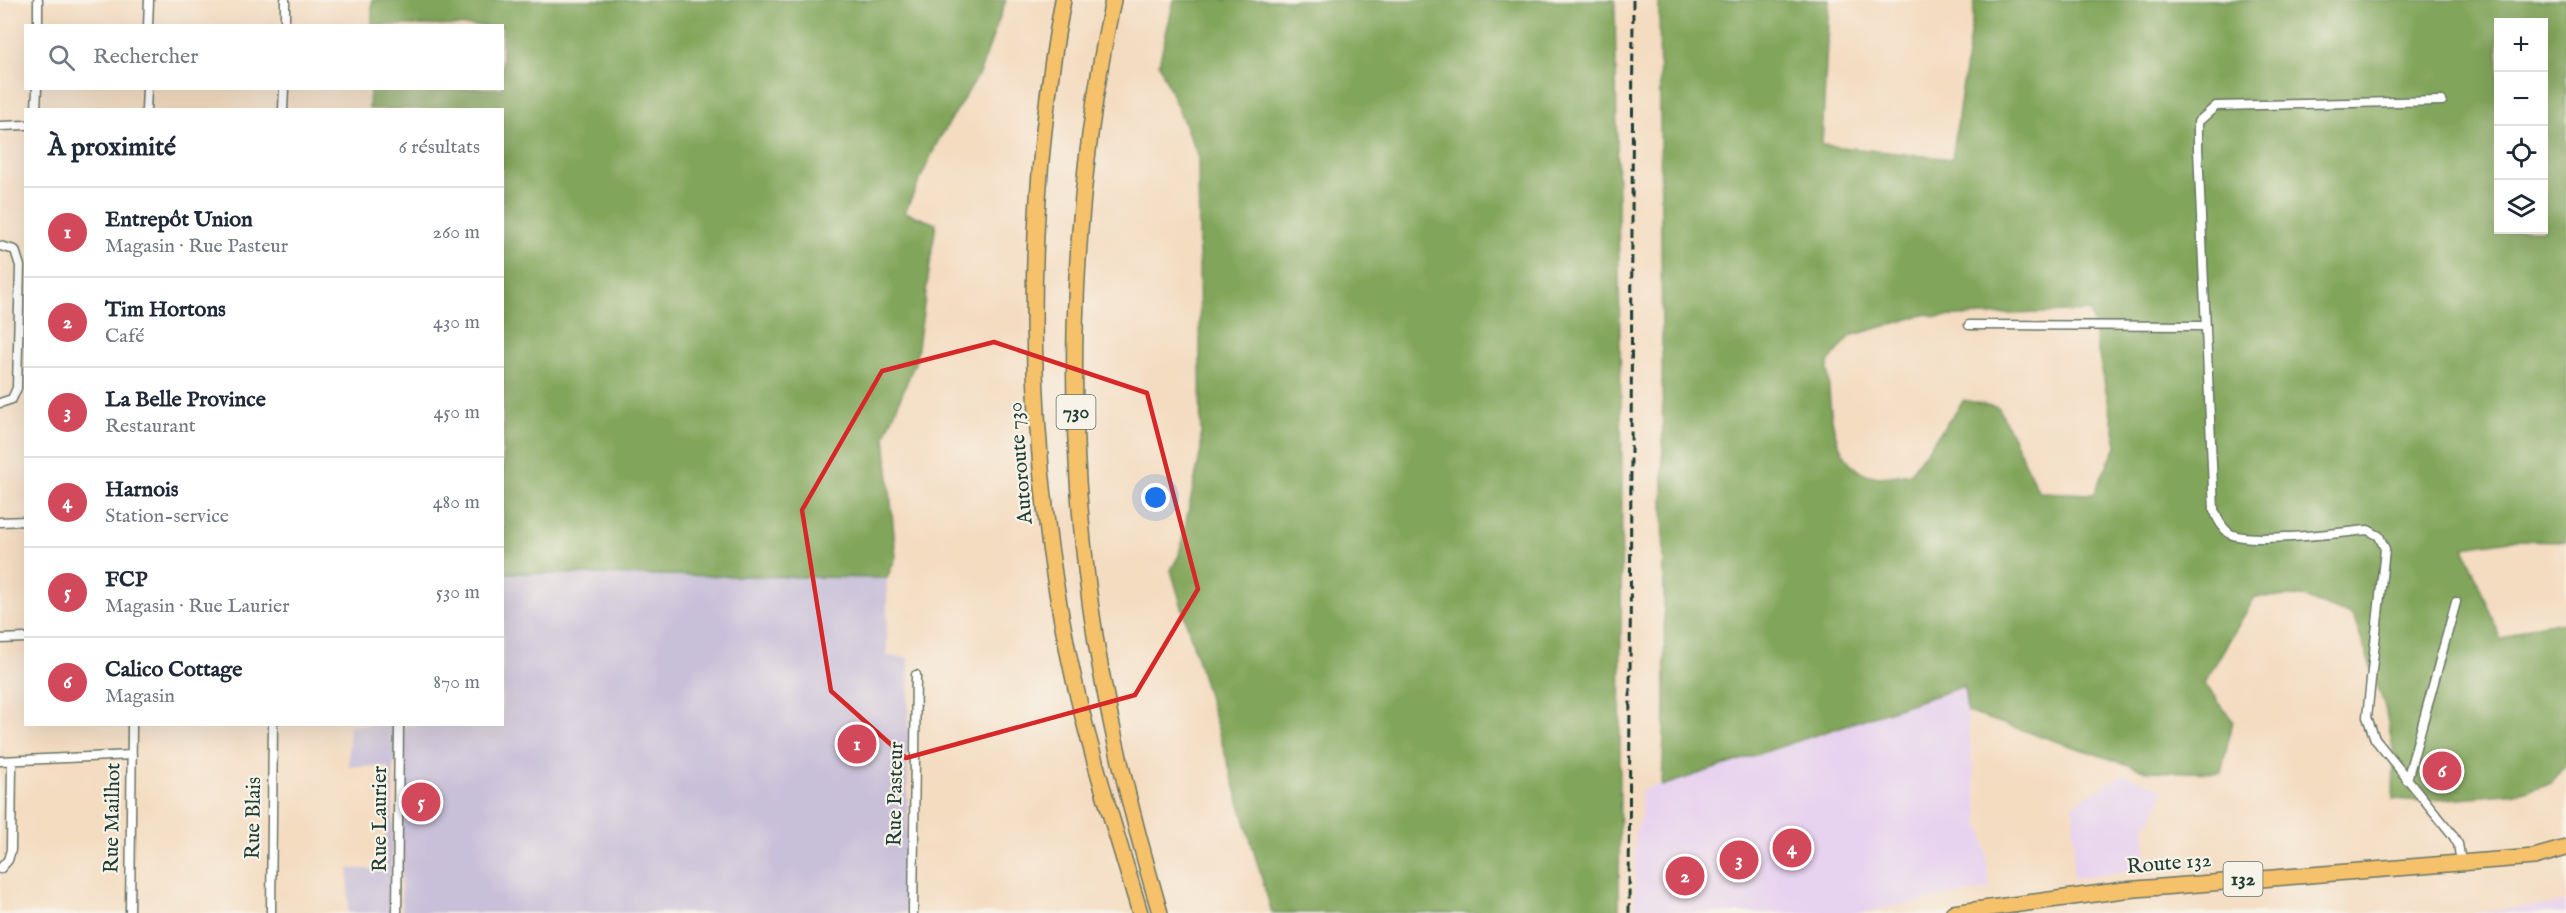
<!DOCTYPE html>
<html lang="fr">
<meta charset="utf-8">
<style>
:root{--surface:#fff;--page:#f2f2f3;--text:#1f2937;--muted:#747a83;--line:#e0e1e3;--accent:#d1495b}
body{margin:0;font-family:"IM FELL English",serif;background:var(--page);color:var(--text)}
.controls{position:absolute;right:18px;top:18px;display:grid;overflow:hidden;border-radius:0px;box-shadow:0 6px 24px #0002}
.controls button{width:54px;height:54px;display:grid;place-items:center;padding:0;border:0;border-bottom:2px solid var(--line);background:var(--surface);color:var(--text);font:30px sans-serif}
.you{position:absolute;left:1156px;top:498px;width:21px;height:21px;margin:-15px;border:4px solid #fff;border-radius:50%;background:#1a73e8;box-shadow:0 0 0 9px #1a73e833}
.badge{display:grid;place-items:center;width:39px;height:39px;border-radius:50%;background:var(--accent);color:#fff;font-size:20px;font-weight:700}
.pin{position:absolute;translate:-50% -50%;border:3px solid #fff;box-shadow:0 2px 6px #0006}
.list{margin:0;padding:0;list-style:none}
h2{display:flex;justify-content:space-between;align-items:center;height:78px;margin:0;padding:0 24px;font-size:26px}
h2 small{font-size:20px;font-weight:400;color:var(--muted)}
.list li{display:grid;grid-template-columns:39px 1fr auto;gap:18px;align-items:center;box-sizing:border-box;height:90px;padding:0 24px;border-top:2px solid var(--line)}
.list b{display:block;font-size:22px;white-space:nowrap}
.list p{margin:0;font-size:20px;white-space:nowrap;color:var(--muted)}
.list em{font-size:20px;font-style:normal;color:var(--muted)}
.icon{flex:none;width:33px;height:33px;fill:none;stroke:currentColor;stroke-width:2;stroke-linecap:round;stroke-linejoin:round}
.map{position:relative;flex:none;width:2566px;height:913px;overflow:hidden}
.search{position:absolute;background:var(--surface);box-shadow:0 6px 24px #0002;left:24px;top:24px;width:480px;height:66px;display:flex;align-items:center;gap:15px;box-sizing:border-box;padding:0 21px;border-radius:0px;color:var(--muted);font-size:22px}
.panel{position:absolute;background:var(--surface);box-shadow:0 6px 24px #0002;left:24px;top:108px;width:480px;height:618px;border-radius:0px}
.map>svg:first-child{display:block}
.built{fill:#e7d2ef}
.industrial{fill:#c8bfd8}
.forest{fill:#81a55a;stroke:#507147;stroke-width:1.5;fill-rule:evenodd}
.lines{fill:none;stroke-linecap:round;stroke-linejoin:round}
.street-casing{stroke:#6a7565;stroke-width:11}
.highway-casing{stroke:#6a7565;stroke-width:18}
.street{stroke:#fff;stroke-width:8}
.highway{stroke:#f5c16b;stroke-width:15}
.rail{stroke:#1f3d34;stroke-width:3;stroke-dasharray:9 4.5;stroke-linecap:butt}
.marked{fill:none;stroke:#d62828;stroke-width:4.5;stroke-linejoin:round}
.labels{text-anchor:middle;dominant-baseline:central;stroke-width:4.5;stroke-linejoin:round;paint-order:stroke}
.shield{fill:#f7f3e8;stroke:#60746a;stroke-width:1.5}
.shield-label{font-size:20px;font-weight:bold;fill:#1f3d34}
.street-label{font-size:21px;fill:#1f3d34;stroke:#f7f3e8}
</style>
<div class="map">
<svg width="2566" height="913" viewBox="0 0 2566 913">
<rect width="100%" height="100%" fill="#f7f3e8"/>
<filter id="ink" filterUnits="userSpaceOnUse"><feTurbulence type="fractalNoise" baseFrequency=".0167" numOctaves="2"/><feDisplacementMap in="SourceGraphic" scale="12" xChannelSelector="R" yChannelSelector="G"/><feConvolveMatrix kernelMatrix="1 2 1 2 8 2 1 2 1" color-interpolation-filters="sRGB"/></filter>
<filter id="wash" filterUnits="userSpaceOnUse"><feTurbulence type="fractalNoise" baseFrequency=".008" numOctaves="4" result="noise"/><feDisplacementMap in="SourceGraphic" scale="24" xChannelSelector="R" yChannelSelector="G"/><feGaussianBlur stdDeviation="1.35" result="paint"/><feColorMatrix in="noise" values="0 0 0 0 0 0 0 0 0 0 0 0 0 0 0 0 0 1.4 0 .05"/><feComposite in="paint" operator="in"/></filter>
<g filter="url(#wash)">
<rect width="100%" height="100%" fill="#f4dcc1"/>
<path class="built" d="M1964 686 1980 830H1983L1990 889 1861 913H1635V832L1641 816V790L1787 746Z
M2123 774 2164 789 2153 818 2144 827 2147 869 2073 878 2074 804Z
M2566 903V913H2470Z"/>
<path class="industrial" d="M503 573 887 578V656L909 658 906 913H402L398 776 404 773V725L502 724Z
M349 725H399V758L393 766 392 913H348L349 869H385L389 767 349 766Z"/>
<path class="forest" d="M372 0H1006L980 72 938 141 905 212 936 224 916 360 885 436 896 557 887 578 503 573 502 110 369 109 370 89 502 88V26L372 25Z
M1174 0H1615L1622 473 1619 913H1272L1171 570 1179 555 1201 450 1198 156 1159 64Z
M1659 0H1829L1822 145 1952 159 1975 0H2566V541L2510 540 2464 547 2501 640C2521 630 2543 618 2566 624V764L2551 783 2518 793 2423 801 2393 799 2394 753 2385 707 2353 616 2302 596 2255 597 2204 683 2233 721 2221 773 2147 771 1967 712 1964 686 1662 786 1665 710ZM2498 22H2544V230H2498ZM2090 311 2117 445 2093 494 2039 492 1999 408 1964 400 1910 473C1900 474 1883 479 1873 476 1828 466 1829 398 1828 363L1850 336 1927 314 1935 317Z"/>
</g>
<g filter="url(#ink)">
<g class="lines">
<defs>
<path id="street" d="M38 26V0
M148 26 149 0
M285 26V0
M2442 101 2216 106 2198 122V149L2214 510C2217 518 2221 527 2229 533 2245 545 2344 532 2368 530L2379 536 2385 549 2367 717 2375 739 2452 834 2458 844 2461 862
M36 110 37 88
M146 110 147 88
M283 110 284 88
M0 126 26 125
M0 246 15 250 20 266 17 388 12 399 0 403
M1969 325 2206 326
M0 522 26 521
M0 639 26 638
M0 761 132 755
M2407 780 2456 602
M0 869 8 860 11 850 12 761
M130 913 132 724
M271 913 273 724
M397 913 399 724
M913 913 916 675"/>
<path id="highway" d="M1063 0C1023 217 1024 440 1069 657 1087 744 1115 828 1140 913
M1113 0C1069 210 1062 430 1096 642 1111 734 1134 824 1160 913
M1953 913 2124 890 2534 857 2566 848"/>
</defs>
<use href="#street" class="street-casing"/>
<use href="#highway" class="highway-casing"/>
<use href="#street" class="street"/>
<use href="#highway" class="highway"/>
<path class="rail" d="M1629 913 1633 0"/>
</g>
</g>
<path class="marked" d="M994 342 1147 393 1198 589 1135 695 906 758 831 691 802 510 882 371Z"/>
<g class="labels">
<g class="shield">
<rect x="1056.5" y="395" width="39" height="34" rx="4.5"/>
<rect x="2223.5" y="862" width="39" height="34" rx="4.5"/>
</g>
<g class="shield-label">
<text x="1076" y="412">730</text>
<text x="2243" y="879">132</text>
</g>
<g class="street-label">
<text transform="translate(1021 463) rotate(-95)">Autoroute 730</text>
<text transform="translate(896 794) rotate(-89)">Rue Pasteur</text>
<text transform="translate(113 818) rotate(-89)">Rue Mailhot</text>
<text transform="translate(254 818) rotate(-89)">Rue Blais</text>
<text transform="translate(380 819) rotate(-90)">Rue Laurier</text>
<text transform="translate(2169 864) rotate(-5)">Route 132</text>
</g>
</g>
</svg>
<div class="controls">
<button>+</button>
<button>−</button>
<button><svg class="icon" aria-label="locate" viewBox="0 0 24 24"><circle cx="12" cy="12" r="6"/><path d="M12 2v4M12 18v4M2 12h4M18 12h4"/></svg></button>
<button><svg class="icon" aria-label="layers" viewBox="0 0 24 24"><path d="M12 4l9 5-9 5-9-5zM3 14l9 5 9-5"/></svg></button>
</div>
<div class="you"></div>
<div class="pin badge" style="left:857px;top:744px">1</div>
<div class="pin badge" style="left:1685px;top:876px">2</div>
<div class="pin badge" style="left:1739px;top:860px">3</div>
<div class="pin badge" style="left:1792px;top:848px">4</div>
<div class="pin badge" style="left:421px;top:802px">5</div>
<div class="pin badge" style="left:2442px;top:771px">6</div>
<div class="search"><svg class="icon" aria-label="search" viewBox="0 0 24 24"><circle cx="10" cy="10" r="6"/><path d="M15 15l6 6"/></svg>Rechercher</div>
<section class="panel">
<h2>À proximité<small>6 résultats</small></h2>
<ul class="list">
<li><span class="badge">1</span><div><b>Entrepôt Union</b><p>Magasin · Rue Pasteur</p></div><em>260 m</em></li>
<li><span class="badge">2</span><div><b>Tim Hortons</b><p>Café</p></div><em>430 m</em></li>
<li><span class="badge">3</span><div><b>La Belle Province</b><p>Restaurant</p></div><em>450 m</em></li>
<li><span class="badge">4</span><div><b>Harnois</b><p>Station-service</p></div><em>480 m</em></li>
<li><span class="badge">5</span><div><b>FCP</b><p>Magasin · Rue Laurier</p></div><em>530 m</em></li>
<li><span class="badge">6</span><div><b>Calico Cottage</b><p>Magasin</p></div><em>870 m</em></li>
</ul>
</section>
</div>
